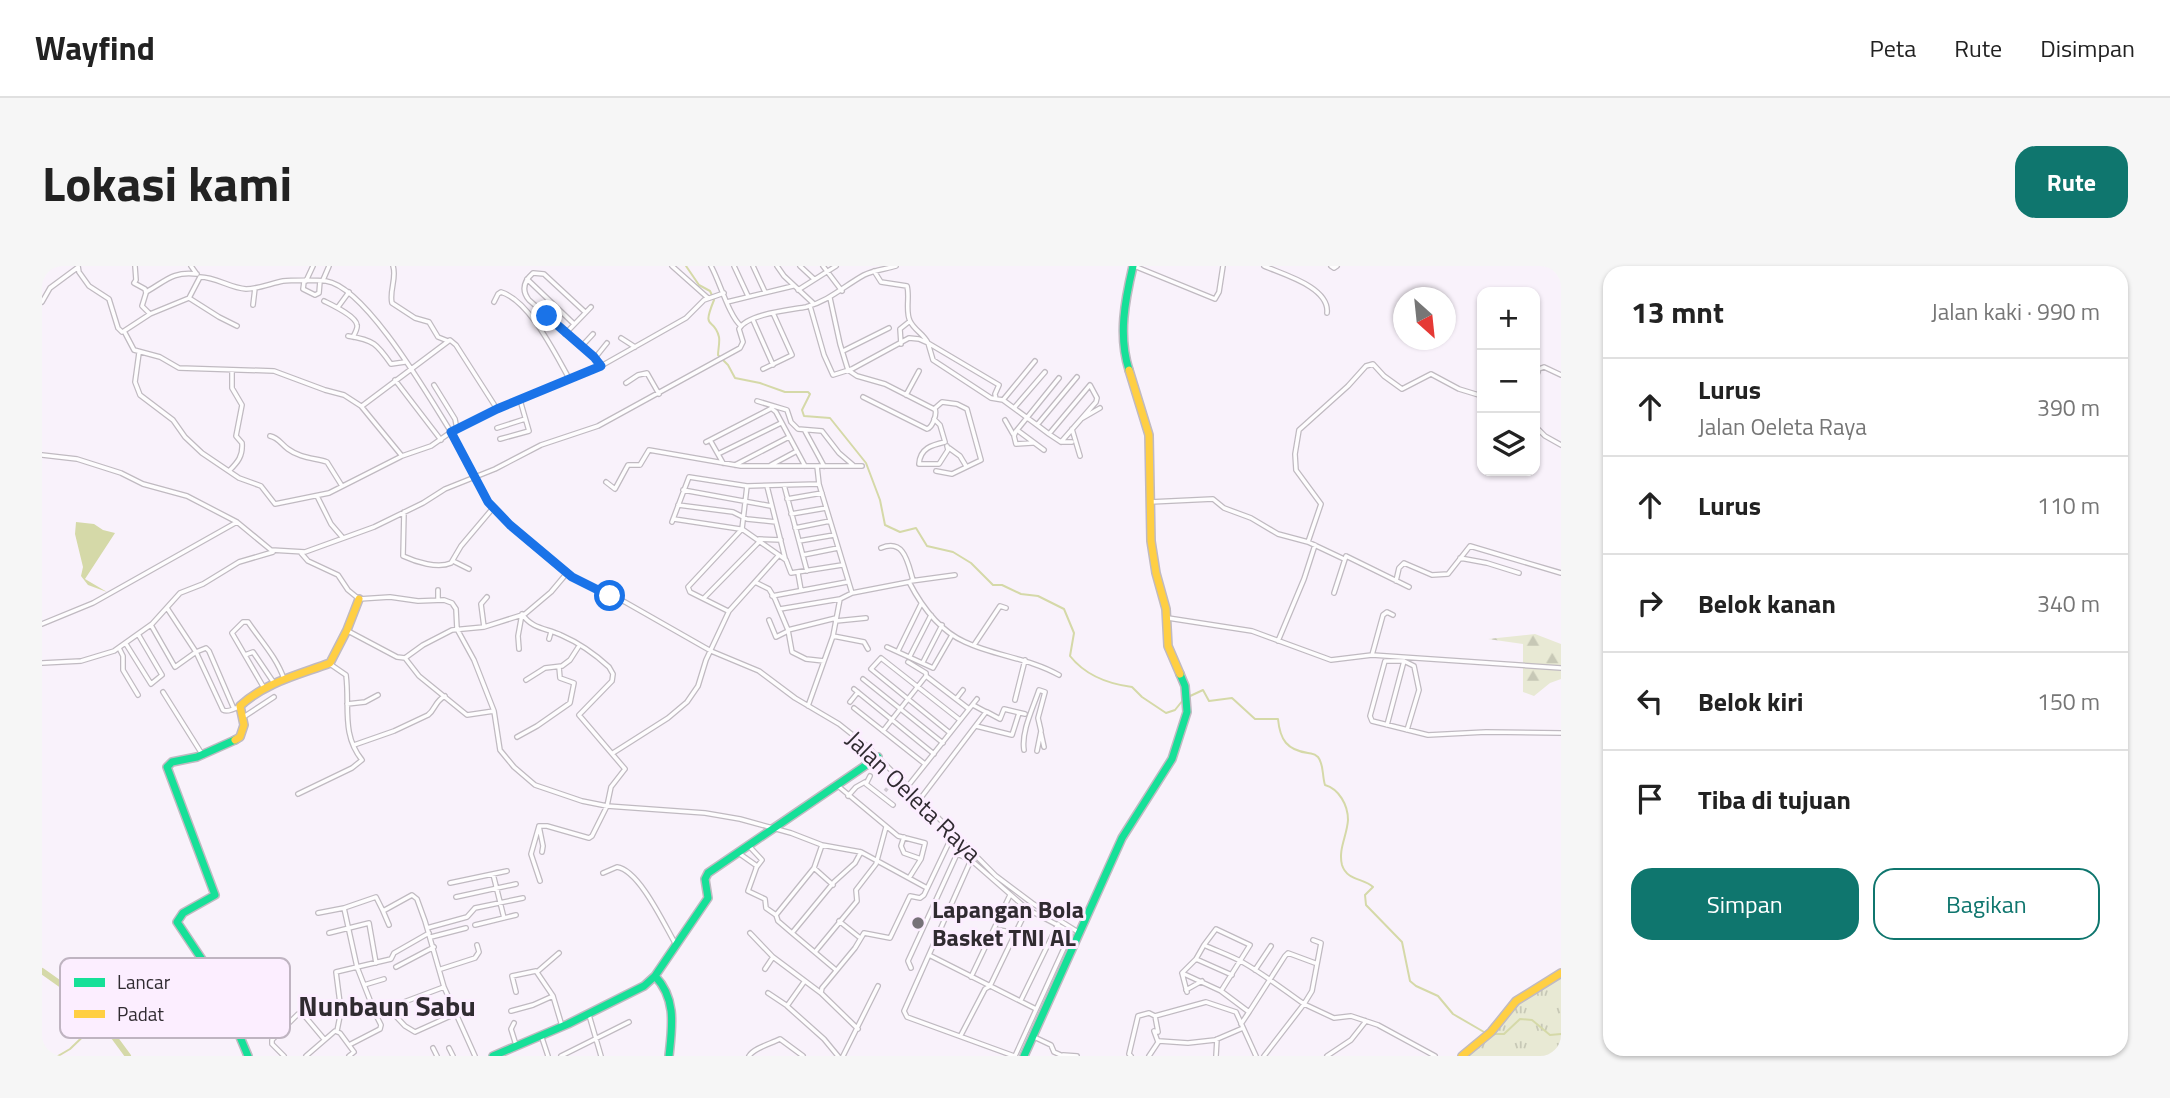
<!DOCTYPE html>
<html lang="id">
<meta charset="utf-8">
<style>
:root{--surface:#fff;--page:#f6f6f6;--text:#222;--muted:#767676;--line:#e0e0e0;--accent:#0f766e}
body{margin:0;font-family:"Titillium Web",sans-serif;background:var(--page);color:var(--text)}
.controls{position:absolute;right:21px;top:21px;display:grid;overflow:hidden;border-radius:14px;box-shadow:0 2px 5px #0004}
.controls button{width:63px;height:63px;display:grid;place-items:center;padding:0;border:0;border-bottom:2px solid var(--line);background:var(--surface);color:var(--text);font:35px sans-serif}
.compass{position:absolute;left:1351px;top:21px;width:63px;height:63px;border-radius:50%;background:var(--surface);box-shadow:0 2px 5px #0004;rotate:153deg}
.stop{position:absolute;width:21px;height:21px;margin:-16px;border:5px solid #1a73e8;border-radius:50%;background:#fff}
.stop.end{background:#1a73e8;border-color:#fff;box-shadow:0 2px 7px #0008}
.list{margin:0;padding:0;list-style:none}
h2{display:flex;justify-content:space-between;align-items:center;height:91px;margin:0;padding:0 28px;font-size:30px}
h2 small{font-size:23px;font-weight:400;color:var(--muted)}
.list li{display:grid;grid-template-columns:46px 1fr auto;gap:21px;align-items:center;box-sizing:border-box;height:98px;padding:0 28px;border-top:2px solid var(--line)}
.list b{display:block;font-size:26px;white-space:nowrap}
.list p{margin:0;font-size:23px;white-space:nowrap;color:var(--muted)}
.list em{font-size:23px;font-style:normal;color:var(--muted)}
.actions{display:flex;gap:14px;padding:21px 28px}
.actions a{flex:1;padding:16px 0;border:2px solid var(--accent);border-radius:21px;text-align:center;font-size:24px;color:var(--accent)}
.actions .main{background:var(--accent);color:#fff}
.icon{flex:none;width:38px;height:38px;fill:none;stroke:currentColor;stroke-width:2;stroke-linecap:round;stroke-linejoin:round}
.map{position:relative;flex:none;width:1519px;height:790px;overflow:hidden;border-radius:21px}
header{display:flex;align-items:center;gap:42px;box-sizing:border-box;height:98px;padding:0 35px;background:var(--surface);border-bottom:2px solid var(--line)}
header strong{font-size:33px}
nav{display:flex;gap:38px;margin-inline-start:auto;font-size:24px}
.intro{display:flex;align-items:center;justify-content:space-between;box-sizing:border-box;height:168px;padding:0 42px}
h1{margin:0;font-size:49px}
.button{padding:18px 32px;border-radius:21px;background:var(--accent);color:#fff;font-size:24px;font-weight:700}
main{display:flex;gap:42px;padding:0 42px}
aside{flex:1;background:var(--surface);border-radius:21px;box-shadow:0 2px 5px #0004}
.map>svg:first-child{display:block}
.grass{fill:url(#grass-tufts)}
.forest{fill:url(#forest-firs)}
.water{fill:#d5d9a8}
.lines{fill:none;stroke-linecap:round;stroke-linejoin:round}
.stream{stroke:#d5d9a8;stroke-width:2}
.river{stroke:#d5d9a8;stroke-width:6}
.street-tunnel{stroke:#d1cad3;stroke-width:3.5;stroke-dasharray:3.5 2;stroke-linecap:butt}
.street-casing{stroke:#c0bac1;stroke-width:6}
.fast-casing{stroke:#c0bac1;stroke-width:10}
.slow-casing{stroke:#c0bac1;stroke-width:10}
.street{stroke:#fefdfe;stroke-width:3.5}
.fast{stroke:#16e098;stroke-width:7}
.slow{stroke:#ffcf43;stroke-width:7}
.route{stroke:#1a73e8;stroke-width:9}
.poi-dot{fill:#767178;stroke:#fceeff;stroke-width:2.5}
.labels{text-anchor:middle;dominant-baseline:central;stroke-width:6;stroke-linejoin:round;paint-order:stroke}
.street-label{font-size:24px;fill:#302b31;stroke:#fceeff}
.poi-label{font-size:24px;font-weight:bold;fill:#302b31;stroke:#fceeff;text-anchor:start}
.quarter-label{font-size:28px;font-weight:bold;fill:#302b31;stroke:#fceeff}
.key{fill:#fceeff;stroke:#bfb4c1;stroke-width:2}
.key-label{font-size:19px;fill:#302b31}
</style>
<header>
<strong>Wayfind</strong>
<nav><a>Peta</a><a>Rute</a><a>Disimpan</a></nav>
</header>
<div class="intro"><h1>Lokasi kami</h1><a class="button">Rute</a></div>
<main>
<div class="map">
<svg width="1519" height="790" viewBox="0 0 1519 790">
<defs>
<pattern id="grass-tufts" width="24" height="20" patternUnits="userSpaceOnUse" patternTransform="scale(1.75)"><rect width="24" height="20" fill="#e8e9d4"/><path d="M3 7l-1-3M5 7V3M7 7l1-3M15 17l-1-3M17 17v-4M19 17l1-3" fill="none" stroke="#c7c8b6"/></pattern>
<pattern id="forest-firs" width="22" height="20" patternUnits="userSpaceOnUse" patternTransform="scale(1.75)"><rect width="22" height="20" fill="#e8e9d4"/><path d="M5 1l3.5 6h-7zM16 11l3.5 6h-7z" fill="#c7c8b6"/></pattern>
</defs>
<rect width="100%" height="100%" fill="#f9f2fb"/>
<path class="grass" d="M1519 709V790H1424L1473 739Z"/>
<path class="forest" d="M1493 368 1519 378V413L1508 417 1492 430 1481 426V378L1446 373Z"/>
<path class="water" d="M34 256 52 258 61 264 73 267 43 313 65 326 46 319 39 310 41 301 33 268Z"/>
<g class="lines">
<path class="stream" d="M644 0 657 19 668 25 672 34C659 66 672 50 677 71 678 76 676 84 676 89L686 99 693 112 718 117 743 126H766L768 128 760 144 762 150 788 152 824 197 838 234 843 259 858 266 874 262 885 280 911 286 929 297 951 319H960L979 328 996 330 1022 343 1032 367 1028 390C1043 409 1067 418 1090 421L1100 431 1124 447 1133 444 1141 434
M1146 431 1161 424 1167 435 1190 432 1213 453H1236C1238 474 1245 484 1266 487 1271 488 1272 487 1276 491 1282 498 1280 510 1283 519 1297 523 1306 539 1306 554 1305 570 1296 583 1300 599 1305 615 1322 612 1331 621L1323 629 1324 639 1360 676 1368 715 1374 720 1396 730 1411 748 1442 766
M1451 768H1462L1478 753 1490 754 1508 769 1519 768
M16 790 28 783 54 758"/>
<path class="river" d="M0 705 24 722 38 736 54 758 72 771 86 790"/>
<path class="street-tunnel" d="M843 525 850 517"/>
<defs>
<path id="street" d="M36 0 37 6 47 20 67 33 76 62 80 66 82 65
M93 0 94 14 92 17 103 23 104 27 100 40 108 48
M149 0 154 7
M351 0C355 12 347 25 350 37L373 52 387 56 396 71 406 75
M630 0 666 32
M669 0C678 16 687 50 699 60
M692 0 706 30
M711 0 723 26
M735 0 742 10 772 38
M758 0 772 13
M781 0 800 25
M1092 0 1173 33 1177 26 1181 0
M1222 0C1240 8 1288 21 1285 47
M1289 0 1292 2 1295 0
M832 5 839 16 865 20C868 31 863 45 868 55 872 64 882 68 886 77L957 119 953 128 954 133
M485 13 532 58
M281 14 287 0
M264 15 271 0
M262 16 261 23 273 29 277 27 278 15
M756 24 794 0
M104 26C124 15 130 5 155 8
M147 32 177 51 195 60
M788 32 798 78 806 104 815 110 843 118 892 143
M282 35C290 39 314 50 315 59 316 62 312 69 311 71
M0 36 8 22 35 2
M452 36 456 28 459 26C488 35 513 88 528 114
M685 36 751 20
M211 39 213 22
M768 40 782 89 791 109 810 103 867 72 877 73 886 77 891 94 949 132 961 134 995 159 1035 111
M296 41 307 26
M543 46 502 8 491 7C482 15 479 24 487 34L552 91 559 100
M711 54 731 99
M523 68 549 41
M306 70C332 74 335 78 349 98L363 96
M579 72 593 81
M859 78 858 63 868 55
M539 81 551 68
M801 85 847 62
M97 87 93 116 98 129 131 154 143 171 160 187 197 212 219 220 233 238 287 227 360 190 389 180 409 166 446 236 483 273 517 301 542 318 583 336 669 385 717 405 753 432 797 458 826 481 954 610 990 637 1036 666
M553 92 565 77
M721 103 750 89 731 47
M353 114 399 174
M1493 114 1497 103 1502 101 1519 109
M584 117 596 109 605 107 617 128
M392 119 413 153 415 163
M864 129 877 105
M821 131 885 163C891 161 895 148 893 143
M961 134 993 95
M715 135 745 144 749 156 756 163 780 165 797 187 811 199
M320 140 408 74 414 79 455 143
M729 142 734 146 763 200
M972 142 1003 106
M892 143 900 136 915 138 925 143 939 194 910 208 894 205
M892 153 898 159 903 176
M1039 153 1058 142
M963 154 971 168
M995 159 1007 168 1048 119 1055 132 1054 136 1019 176
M1493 160 1503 170 1519 179
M455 162 483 153
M1030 163 1038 190
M763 165 782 200
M974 165 972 170 974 178 990 177
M1007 168 1019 176H1030
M228 170C237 172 239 178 246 183 258 192 272 192 285 196L300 220
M458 173 487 165 478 134
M668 174 730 142
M664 176 668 174 681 197
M903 176C890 179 878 182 877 198H897L906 184 905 180
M907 182 918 190 924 200
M1002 184 975 164 1017 112
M676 188 739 157
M0 189 35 193 79 207 101 218 145 230 195 256 229 284 263 286 332 261 381 237 403 223 453 203 499 179 556 160 698 82 701 76 697 63C705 48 748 44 764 41 787 35 802 20 822 9 832 4 844 3 854 0
M360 190 319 140 302 129 283 124 232 105 137 102 118 91 92 84 82 65 108 48 147 32 158 11C174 11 188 22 204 23 216 23 230 17 241 15 248 14 277 14 284 15 324 21 387 131 409 166L455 143 559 100 644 52 662 34 682 27
M693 199 747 171
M729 199 755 185
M775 200 777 218
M187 205C196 196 201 190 200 177L194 170 200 139 190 122V104
M564 216 573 223 586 199H598L607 184 699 200H820
M742 219 765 305
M725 220 743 292
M641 224 729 240
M275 230 289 258 301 272
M745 233 780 227
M1108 236 1171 233 1182 242 1209 252 1236 268 1266 276 1302 293
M636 239 691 246 705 253 734 256
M362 246 361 290C374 296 396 303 409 297L419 280 451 242
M749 248 784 242
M632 253 698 263
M630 256 647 211 705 220 777 218 810 327
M753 262 788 255
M700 263 744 294 749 307 800 299
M700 263 705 220
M717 273 739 274
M757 275 792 269
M1266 276 1279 238 1254 204 1253 188 1257 164 1306 120 1324 100 1331 98 1342 110 1360 123 1389 108 1417 123 1440 130
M839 282C863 272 866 298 871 314
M259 287 266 295 296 309 306 324 317 333 348 331 376 335 402 334 410 337 414 343 415 363 432 394 452 445 458 484 472 501 493 519 540 535 565 540 663 547 698 553 749 567 780 579 819 586 885 622
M761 289 796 282
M1418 292 1445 297 1477 307
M411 295 427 303
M756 307 759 324
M869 315 913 309
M1354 315 1357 302 1362 297 1390 309 1406 308 1428 280 1519 307
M713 316 727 323 733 333 746 364 750 386 764 393 782 395
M396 324V334
M1292 327 1304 290 1367 321
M730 330 805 316
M662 332 717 276
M738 343 798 333
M686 345 648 326 646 321 700 263
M480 348C490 363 504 362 519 369 535 376 554 389 567 401L571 408 570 415 537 449 583 503 569 521 565 540 550 570 547 572 505 560H497
M1126 352 1210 365 1289 394 1330 389 1519 402
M727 354 734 371 746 365
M794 355 824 352
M0 358 51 337 195 256
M109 359 133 401 154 386 125 342
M442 361 439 338 445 331
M746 364 794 352
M306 365 355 391 363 392 381 379 410 364 442 361 483 348 509 326 525 307
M791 370 822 376 826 383
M507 373 509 366
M1236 375 1262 313 1273 279
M84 378 109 418 120 409 96 368
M932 379 958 340 964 342
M845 381 891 402 910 369
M77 382 81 390V404L96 429
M477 383 476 370 480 348
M856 385 879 338
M203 389 211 386 232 417
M1330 389 1341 349 1345 346 1351 349
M868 390 889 349
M363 392 377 410 425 449 452 445
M1362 395H1343L1328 450 1330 455 1386 469 1444 466 1519 467
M866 396 884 407V410L927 443
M881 396 900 359
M0 397 39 395 72 385 110 358 138 327 161 318 197 296 231 286
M821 413 901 477
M484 414 503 402 520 400 528 394 537 380
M222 422 190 367 201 356H206C219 375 235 392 242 413
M812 423 892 488
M121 426 160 488
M914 433 921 424
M973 434 983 394
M808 436 816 426
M305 438 323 436 336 429
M766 440 791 370 798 333 810 327 867 316C879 339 898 365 923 376 953 390 987 392 1017 409
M812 442 883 498
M192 443 167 385 164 382 154 386 181 444C186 447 194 442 198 440
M945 446 958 453 962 443 983 448
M200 452 232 431
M1345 459 1362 395 1372 400 1377 424 1365 464
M934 460 970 469 977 447
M841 465 884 410
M908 467 829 403 839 392 918 454
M999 467 1002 481
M475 471 495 460 528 437 532 417 518 412 517 401
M312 479 352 465 386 449C394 443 392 436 403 430
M982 484C979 466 991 442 997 424L1003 426 996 452 999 465 995 485
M571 487 626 452 645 436 656 420 664 394 687 345 737 289
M828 510 824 518 851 539
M850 517 855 510
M796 520 856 570 883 577 879 593 867 612
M866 520 935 433
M256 528 310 502 320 494C299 468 308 440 304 409L288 398
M806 530 814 521 823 516
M878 533 944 446 931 439
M862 571 859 580 862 587 879 593
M707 580 720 594 714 602
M698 588 715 600 706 625 723 633 724 642 734 649
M929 594 862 745 865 751 972 790
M772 602 791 619
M561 607 575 601C597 604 622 658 633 677
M451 608 462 652
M498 615 489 588 497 560 501 580 500 586
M408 617 465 605
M414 631 474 618
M341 645 347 659
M276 647 302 642
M797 655 817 671
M433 659 474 649
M385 662 425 651 433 642 481 632
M952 663 974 667
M287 667 327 657 334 697
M708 667 731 691 723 703
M750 667 736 655 734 649 772 602 780 579
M389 671 424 662
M1271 674 1279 677 1270 725 1262 738C1242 724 1223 709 1202 697 1190 690 1175 685 1162 679L1174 663 1208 679 1179 725 1207 746 1243 690 1246 687 1273 697
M1162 679 1154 693 1190 709
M773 686 815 635 814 624 834 598 844 561
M887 689 994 743
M731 691 779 727 816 763
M354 701 392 681
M869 702 866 695 915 588 929 594 985 643 1027 665 1028 669 973 790
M399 703 433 692 437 686 435 679
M794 704 750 667 792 616 813 597 819 586
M1213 704 1229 680
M495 706 517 687
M1140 707 1179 725
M929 711 968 629
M762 716 745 740 782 773 796 790
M322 719 342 713
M1144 724 1160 715
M474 726 470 710 494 705 511 730
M1145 726 1140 707 1154 693
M726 727 744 739
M779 727 780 722 813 682 822 667 848 672 868 630 878 632 882 629 911 568
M979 734 1016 658
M362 736 402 721
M469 745 491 739 511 730 520 760
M333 747 315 701 349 693 352 687 387 667
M547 749 559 790
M472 757 469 763 474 779
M1199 758 1207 746
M295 765 299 745 294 706 315 701 302 642 334 631 341 645 370 629 375 633 383 655 402 721 433 790
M499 769 506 790
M919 769 943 723 948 720 985 643
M990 770 1009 779 1012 786 1021 790
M1116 776 1112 765 1116 766 1113 750 1164 736 1194 746 1214 790
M307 779 338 763 339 759 333 747 348 744 363 760 373 766 413 748
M391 782 395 790
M407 782 411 790
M1021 789 1035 790
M242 790 230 778V774L256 748H261L282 773
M264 790 293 765 298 767 312 786 307 790
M519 790 587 756
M707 790C712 782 728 778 738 773L761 790
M801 790 836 720
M1089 790 1087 788 1096 750 1107 747 1113 750
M1107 790 1117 775 1146 777 1173 774 1201 762
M1174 790 1175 773
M1222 790 1262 738 1292 752 1309 750 1336 759 1393 790
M1285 790 1309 774 1324 755"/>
<path id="fast" d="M1087 104C1076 70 1083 34 1091 0
M193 474 155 491 130 496 125 501 173 629 141 647 135 656 175 716 206 790
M613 710C635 733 630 761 627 790
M451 790 526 758 602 720 613 710 666 632 663 613 666 607 836 491
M982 790 1080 572 1130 493 1145 446 1143 420 1138 408"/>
<path id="slow" d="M1087 104 1107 169 1109 275 1114 307 1124 343 1126 380 1138 408
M193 474 198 471 202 459 198 440C224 416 256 409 288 397L305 364 317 333
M1420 790 1449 766 1474 735 1519 707"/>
</defs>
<use href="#street" class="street-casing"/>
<use href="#fast" class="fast-casing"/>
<use href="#slow" class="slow-casing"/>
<use href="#street" class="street"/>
<use href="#fast" class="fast"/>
<use href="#slow" class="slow"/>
</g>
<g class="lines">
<path class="route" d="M505 50 552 91 559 100 455 143 409 166 446 236 468 259 530 311 568 330"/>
</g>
<circle class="poi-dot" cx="876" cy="657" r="7"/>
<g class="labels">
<g class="street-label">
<text transform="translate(872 530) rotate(44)">Jalan Oeleta Raya</text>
</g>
<g class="poi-label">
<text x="890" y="643">Lapangan Bola<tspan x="890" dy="28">Basket TNI AL</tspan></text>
</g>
<g class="quarter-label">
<text x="345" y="739">Nunbaun Sabu</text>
</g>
</g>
<rect x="18" y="692" width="230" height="80" rx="10" class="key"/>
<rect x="32" y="712" width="31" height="9" fill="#16e098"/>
<rect x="32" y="744" width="31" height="8" fill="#ffcf43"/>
<g class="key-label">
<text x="75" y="723">Lancar</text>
<text x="75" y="755">Padat</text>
</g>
</svg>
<div class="controls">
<button>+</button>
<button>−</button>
<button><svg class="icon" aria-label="layers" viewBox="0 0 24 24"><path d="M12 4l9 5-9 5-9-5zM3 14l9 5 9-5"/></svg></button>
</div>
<svg class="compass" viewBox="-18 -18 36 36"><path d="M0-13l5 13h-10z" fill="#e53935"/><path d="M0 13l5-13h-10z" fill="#767676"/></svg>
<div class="stop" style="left:568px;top:330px"></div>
<div class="stop end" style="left:505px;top:50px"></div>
</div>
<aside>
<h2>13 mnt<small>Jalan kaki · 990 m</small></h2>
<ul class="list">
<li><svg class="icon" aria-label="ahead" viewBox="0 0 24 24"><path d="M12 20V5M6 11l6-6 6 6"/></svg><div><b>Lurus</b><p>Jalan Oeleta Raya</p></div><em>390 m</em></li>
<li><svg class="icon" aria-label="ahead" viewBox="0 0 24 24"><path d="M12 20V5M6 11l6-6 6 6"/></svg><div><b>Lurus</b></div><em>110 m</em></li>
<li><svg class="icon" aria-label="right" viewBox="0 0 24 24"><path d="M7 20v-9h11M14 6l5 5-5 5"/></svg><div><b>Belok kanan</b></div><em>340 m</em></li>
<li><svg class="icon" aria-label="left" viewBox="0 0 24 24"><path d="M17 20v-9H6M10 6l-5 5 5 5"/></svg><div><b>Belok kiri</b></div><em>150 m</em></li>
<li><svg class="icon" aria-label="arrive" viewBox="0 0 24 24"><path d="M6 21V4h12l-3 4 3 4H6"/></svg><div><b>Tiba di tujuan</b></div></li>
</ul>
<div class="actions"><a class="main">Simpan</a><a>Bagikan</a></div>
</aside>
</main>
